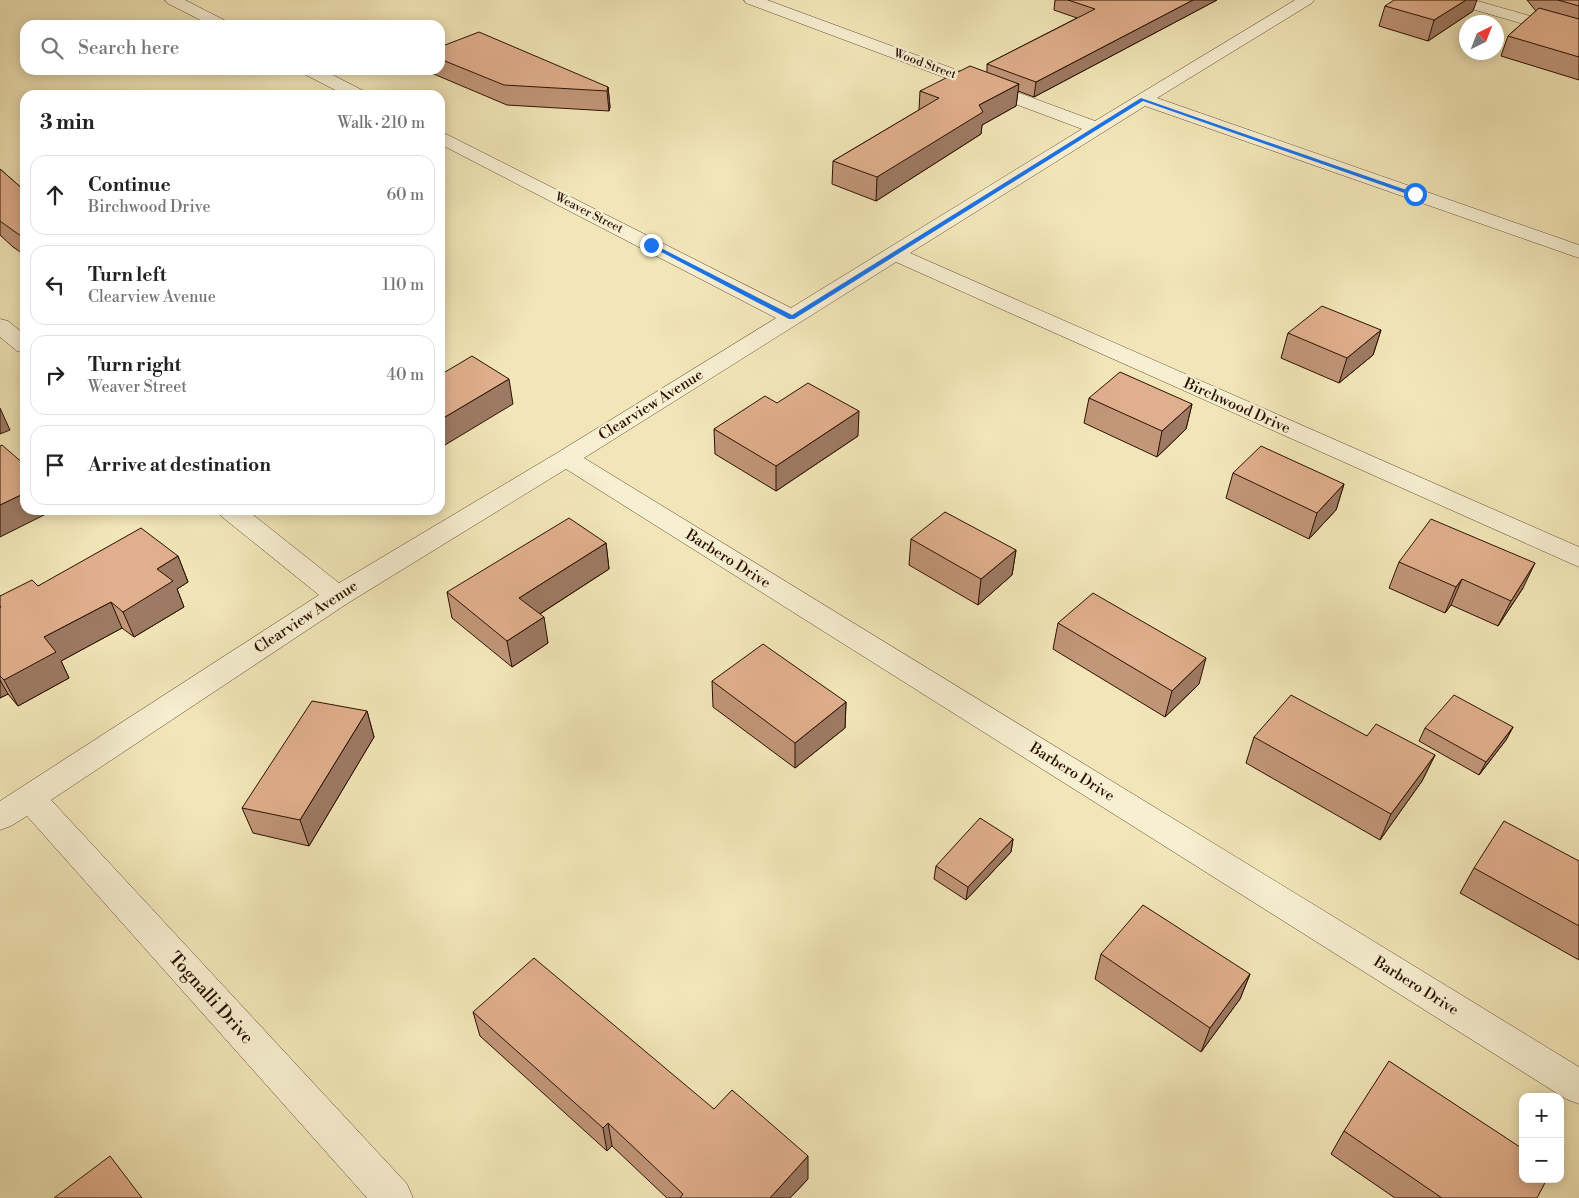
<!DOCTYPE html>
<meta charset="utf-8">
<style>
:root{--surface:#fff;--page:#f6f6f6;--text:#222;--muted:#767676;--line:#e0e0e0}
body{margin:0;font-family:"Libre Bodoni",serif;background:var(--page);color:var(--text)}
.controls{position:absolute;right:15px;bottom:15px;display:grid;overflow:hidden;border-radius:10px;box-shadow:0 2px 12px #0003}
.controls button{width:45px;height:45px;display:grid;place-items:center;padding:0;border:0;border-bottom:1px solid var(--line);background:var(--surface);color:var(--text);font:25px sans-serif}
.compass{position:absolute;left:1459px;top:15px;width:45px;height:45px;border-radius:50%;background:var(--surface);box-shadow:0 2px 12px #0003;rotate:42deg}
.stop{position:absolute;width:15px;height:15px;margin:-11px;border:4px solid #1a73e8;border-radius:50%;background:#fff}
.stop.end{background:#1a73e8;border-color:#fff;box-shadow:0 1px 5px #0008}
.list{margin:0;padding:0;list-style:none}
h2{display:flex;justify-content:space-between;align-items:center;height:65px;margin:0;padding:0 20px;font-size:21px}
h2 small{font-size:16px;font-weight:400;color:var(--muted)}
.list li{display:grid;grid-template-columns:32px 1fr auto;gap:15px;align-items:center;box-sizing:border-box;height:80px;margin:0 10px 10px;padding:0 10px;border:1px solid var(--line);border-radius:15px}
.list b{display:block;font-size:19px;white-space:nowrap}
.list p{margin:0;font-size:16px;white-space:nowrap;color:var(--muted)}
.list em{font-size:16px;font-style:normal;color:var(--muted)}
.icon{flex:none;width:28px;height:28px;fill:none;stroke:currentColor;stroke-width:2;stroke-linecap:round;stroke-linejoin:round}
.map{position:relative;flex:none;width:1579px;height:1198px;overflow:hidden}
.search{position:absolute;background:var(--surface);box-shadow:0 2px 12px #0003;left:20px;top:20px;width:425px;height:55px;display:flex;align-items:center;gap:12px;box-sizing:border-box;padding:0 18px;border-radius:15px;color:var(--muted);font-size:19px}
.panel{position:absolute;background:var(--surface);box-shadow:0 2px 12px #0003;left:20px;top:90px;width:425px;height:425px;border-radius:15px}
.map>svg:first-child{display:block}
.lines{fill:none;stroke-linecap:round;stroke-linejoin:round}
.minor-casing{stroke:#5c462e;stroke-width:1}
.minor{fill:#f7efd1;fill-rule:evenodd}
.wall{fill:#c19679;stroke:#2a1000}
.shaded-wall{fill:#9d7a63;stroke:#2a1000}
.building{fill:#e0af8d;stroke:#2a1000}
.route{fill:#1a73e8}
.labels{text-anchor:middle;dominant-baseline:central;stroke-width:4.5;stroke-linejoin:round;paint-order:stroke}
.far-street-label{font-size:12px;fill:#2a1000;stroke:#f7efd1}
.street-label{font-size:15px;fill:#2a1000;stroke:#f7efd1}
.near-street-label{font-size:18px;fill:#2a1000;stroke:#f7efd1}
</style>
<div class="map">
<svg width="1579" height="1198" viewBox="0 0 1579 1198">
<rect width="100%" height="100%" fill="#f2e6b8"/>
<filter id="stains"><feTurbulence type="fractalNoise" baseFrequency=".004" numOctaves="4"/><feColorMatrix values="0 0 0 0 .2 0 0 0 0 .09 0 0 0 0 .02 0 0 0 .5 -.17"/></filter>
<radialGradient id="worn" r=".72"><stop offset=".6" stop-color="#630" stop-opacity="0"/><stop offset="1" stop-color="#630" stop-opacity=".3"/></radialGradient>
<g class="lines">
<defs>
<path id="minor" d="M165 0H185L228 22 230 25H210L167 3Z
M744 0H767L1095 121 1295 0H1314L1312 3 1157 98 1579 245V258L1145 106 910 253 1579 547V567L896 262 584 458 1579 1067V1104L1566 1099 566 469 348 603 51 800 407 1184 413 1198H367L27 816 11 826 0 830V801L319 595 221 516 217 510H247L339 583 557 453 776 318 440 144V131L791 308 1082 129 746 3Z
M1449 0H1474L1579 30V40L1451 3Z
M301 70H323L364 91 367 95H345L304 74Z
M0 319 8 321 25 335V353L17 351 0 337Z"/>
</defs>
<use href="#minor" class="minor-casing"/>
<use href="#minor" class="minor"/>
</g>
<path class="wall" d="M1055 0H1217L1034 97 1018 91 1016 106 982 125 981 134 876 201 832 184 833 161 919 110 920 91 987 73V64L1077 18 1054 10Z
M1527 0H1579V80L1501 56 1508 36 1536 11Z
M1385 6 1473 11 1428 41 1379 26Z
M440 47 608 87 610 107 609 111 507 105 429 72V70H440Z
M0 169 25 191V255L13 247 0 235Z
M1381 330 1373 355 1339 383 1281 358 1288 333Z
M1089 398 1192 404 1186 429 1157 457 1084 423Z
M777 403 858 436 776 491 715 454 714 429Z
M1233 473 1344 484 1336 510 1309 539 1226 498Z
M911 539 1016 550 1012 575 978 605 909 565Z
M606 543 609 569 540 614 548 643 512 667 452 618 447 592Z
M178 556 188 582 177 589 184 607 134 637 122 628 61 661 69 678 18 706 8 694 0 698V596L38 586Z
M1399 562 1523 588 1498 626 1451 605 1445 613 1389 588Z
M1058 623 1199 684 1165 717 1053 649Z
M712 681 846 702 845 728 795 768 713 707Z
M367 711 374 737 309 846 253 833 242 808Z
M1513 727 1506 740 1479 775 1419 741 1425 728Z
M1367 736 1435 755 1422 781 1380 840 1246 763 1254 737Z
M1013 839 1011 852 966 900 934 879 936 866Z
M1579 861V960L1460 893 1474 868Z
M1101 954 1250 974 1240 999 1201 1052 1095 979Z
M473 1012 714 1109 808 1179 790 1198H667L612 1146 607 1151 480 1036Z
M1344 1131 1537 1198H1395L1331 1154Z"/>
<path class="shaded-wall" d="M1193 0H1217L1034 97 1036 82Z
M1466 0H1477L1473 11 1428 41 1434 20Z
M1019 84 1016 106 982 125 981 134 876 201 877 177 979 105Z
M608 87 610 107 609 111 607 91Z
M1381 330 1373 355 1339 383 1347 358Z
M509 379 513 404 440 448V420Z
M1192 404 1186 429 1157 457 1162 431Z
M0 408 10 430 0 434Z
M859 411 858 436 776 491V466Z
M1344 484 1336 510 1309 539 1317 513Z
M25 493V510H54L0 537V505Z
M606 543 609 569 524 624 519 598Z
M1016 550 1012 575 978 605 981 579Z
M178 556 188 582 177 589 184 607 134 637 123 612 157 569Z
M1535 563 1523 588 1498 626 1511 601Z
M1462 579 1451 605 1445 613 1456 587Z
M111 602 122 628 61 661 69 678 18 706 4 680 44 637Z
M544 617 548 643 512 667 507 641Z
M1206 658 1199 684 1165 717 1172 691Z
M0 680 8 694 0 698Z
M846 702 845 728 795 768V743Z
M367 711 374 737 309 846 300 820Z
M1513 727 1506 740 1479 775 1486 762Z
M1435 755 1422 781 1380 840 1391 814Z
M1013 839 1011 852 966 900 968 887Z
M1250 974 1240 999 1201 1052 1210 1028Z
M608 1123 612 1146 607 1151 603 1128Z
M808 1156V1179L790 1198H770Z"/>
<path class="building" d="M1068 0H1193L1036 82 987 64 1095 9Z
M1394 0H1466L1434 20 1385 6Z
M1558 0H1579V6Z
M1539 8 1579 19V57L1508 36Z
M479 32 608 87 607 91 504 85 440 59V47Z
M970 66 1019 84 979 105 983 112 877 177 833 161 939 98 920 91Z
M0 169 25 191V239L0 221Z
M1322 306 1381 330 1347 358 1288 333Z
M472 356 509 379 440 420V375Z
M1120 372 1192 404 1162 431 1089 398Z
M808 383 859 411 776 466 714 429 765 396 777 403Z
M2 445 25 465V493L0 505V446Z
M1261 446 1344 484 1317 513 1233 473Z
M945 512 1016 550 981 579 911 539Z
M569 518 606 543 519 598 544 617 507 641 447 592Z
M1431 519 1535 563 1511 601 1462 579 1456 587 1399 562Z
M141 528 178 556 157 569 173 581 123 612 111 602 44 637 56 652 4 680 0 676V607H1L0 606V596L32 580 38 586Z
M1093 593 1206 658 1172 691 1058 623Z
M763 644 846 702 795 743 712 681Z
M1291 695 1367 736 1376 724 1435 755 1391 814 1254 737Z
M1454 695 1513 727 1486 762 1425 728Z
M312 701 367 711 300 820 242 808Z
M980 818 1013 839 968 887 936 866Z
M1504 821 1579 861V926L1474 868Z
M1143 905 1250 974 1210 1028 1101 954Z
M534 958 714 1109 732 1090 808 1156 770 1198H680L683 1194 608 1123 603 1128 473 1012Z
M1389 1061 1523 1149V1179H1547L1537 1198H1442L1344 1131Z
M110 1156 142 1198H54Z"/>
<path class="route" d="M1141 98 1418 194 1413 196 1143 101 794 319H789L648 245 653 244 792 315Z"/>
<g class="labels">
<g class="far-street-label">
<text transform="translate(925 64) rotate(20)">Wood Street</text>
<text transform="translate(589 213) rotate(27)">Weaver Street</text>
</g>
<g class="street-label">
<text transform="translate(651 405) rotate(-32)">Clearview Avenue</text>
<text transform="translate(1237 406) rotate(24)">Birchwood Drive</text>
<text transform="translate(728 559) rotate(32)">Barbero Drive</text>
<text transform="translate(306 617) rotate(-33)">Clearview Avenue</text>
<text transform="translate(1072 772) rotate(32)">Barbero Drive</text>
<text transform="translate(1416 986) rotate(32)">Barbero Drive</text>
</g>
<g class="near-street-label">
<text transform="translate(211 998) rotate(48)">Tognalli Drive</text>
</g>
</g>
<rect width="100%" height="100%" filter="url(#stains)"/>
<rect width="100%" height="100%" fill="url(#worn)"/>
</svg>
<div class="controls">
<button>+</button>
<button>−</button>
</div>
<svg class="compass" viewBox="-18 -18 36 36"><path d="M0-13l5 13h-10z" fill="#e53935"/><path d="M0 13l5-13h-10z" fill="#767676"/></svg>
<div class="stop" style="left:1415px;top:194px"></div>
<div class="stop end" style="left:651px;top:245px"></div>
<div class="search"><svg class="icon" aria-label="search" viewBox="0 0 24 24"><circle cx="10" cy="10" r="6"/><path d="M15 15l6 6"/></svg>Search here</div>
<section class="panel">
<h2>3 min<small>Walk · 210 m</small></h2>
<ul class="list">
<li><svg class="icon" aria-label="ahead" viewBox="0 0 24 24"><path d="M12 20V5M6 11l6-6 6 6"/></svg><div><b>Continue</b><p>Birchwood Drive</p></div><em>60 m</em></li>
<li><svg class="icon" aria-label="left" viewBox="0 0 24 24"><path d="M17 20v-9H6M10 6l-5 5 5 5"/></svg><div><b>Turn left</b><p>Clearview Avenue</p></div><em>110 m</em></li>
<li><svg class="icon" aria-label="right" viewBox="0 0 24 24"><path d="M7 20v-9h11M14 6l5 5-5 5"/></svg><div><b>Turn right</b><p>Weaver Street</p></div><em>40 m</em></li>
<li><svg class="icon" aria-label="arrive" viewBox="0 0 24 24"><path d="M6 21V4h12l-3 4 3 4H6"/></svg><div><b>Arrive at destination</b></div></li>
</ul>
</section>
</div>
